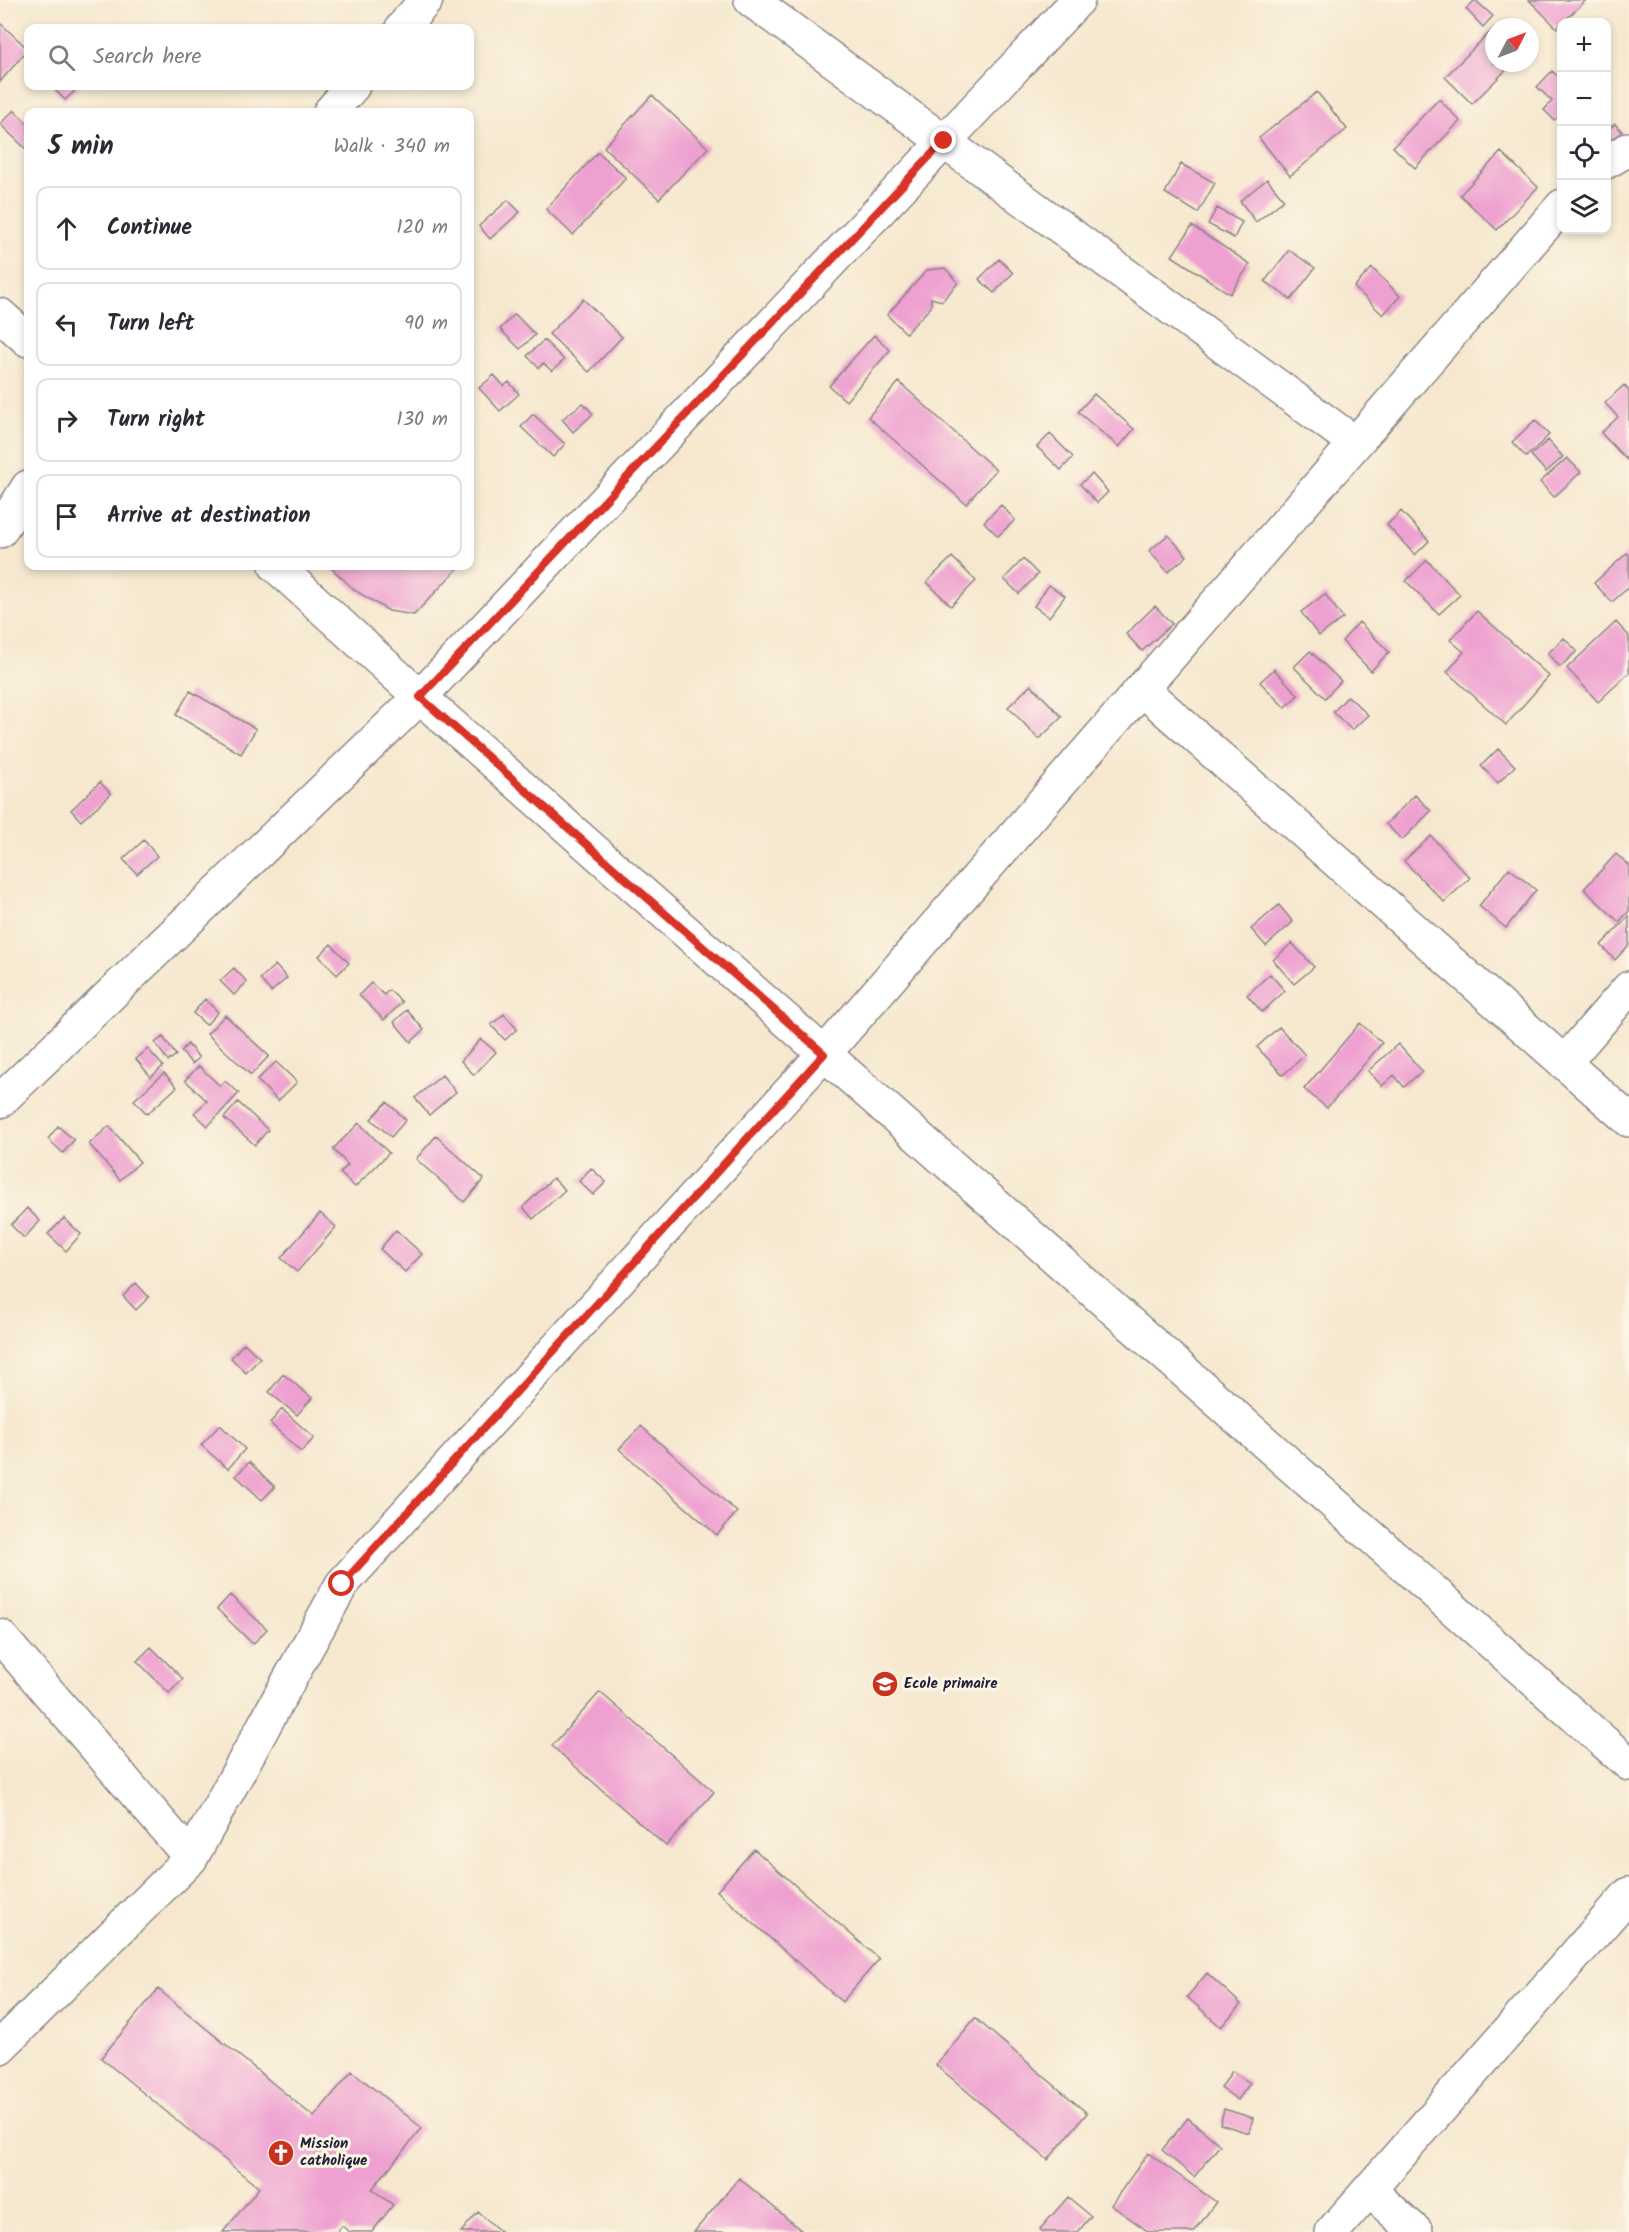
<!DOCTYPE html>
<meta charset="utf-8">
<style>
:root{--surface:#fff;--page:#f7f7f7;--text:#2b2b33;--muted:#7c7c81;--line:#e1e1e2}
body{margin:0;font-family:Kalam,sans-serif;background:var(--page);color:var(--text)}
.controls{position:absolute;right:18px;top:18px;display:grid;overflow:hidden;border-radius:12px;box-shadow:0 3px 9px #0003}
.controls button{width:54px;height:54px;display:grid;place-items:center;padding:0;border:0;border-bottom:2px solid var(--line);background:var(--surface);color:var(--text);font:30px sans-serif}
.compass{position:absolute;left:1485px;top:18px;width:54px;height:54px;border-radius:50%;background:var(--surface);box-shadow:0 3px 9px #0003;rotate:48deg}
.stop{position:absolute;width:18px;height:18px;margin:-14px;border:4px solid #d93025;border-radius:50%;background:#fff}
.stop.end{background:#d93025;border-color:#fff;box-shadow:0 2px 6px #0008}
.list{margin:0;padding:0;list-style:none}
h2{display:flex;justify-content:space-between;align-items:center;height:78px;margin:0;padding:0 24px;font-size:26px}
h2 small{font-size:20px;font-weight:400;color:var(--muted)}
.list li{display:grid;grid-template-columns:39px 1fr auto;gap:18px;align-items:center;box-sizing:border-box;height:84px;margin:0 12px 12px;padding:0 12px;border:2px solid var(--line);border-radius:12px}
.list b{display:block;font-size:22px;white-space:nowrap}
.list em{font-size:20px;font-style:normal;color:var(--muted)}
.icon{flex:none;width:33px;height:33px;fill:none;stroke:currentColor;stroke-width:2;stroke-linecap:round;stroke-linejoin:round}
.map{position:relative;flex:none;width:1629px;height:2232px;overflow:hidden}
.search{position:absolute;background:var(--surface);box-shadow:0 3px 9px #0003;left:24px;top:24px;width:450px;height:66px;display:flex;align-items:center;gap:15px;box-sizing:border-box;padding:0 21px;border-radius:12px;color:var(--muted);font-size:22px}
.panel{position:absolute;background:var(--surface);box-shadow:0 3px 9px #0003;left:24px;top:108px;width:450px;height:462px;border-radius:12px}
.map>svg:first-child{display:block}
.building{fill:#eea1d0}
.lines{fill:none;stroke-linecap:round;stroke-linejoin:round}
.minor-casing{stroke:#8c8585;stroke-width:36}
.secondary-casing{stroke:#8c8585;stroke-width:36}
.minor{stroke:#fff;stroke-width:33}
.secondary{stroke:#fff;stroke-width:33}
.route{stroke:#d93025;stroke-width:8}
.labels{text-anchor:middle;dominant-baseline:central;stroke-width:6;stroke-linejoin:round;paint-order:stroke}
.poi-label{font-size:15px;font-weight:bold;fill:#22223b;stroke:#fcf5e5;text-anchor:start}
</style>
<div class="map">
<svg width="1629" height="2232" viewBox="0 0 1629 2232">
<rect width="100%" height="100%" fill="#fcf5e5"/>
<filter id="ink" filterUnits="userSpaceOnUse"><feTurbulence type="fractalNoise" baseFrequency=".0167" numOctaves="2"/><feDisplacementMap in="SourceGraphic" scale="12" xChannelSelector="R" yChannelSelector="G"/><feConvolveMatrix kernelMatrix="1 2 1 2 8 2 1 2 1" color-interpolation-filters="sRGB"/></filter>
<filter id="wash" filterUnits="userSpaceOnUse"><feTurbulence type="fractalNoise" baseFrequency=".008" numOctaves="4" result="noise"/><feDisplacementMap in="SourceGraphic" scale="24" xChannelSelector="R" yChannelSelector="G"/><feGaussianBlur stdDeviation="1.35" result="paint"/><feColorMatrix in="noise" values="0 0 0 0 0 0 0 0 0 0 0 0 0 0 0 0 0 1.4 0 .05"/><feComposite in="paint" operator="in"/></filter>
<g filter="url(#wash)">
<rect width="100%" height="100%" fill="#f6e8cf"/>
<g id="blocks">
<path class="building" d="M1475 0 1493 16 1483 27 1466 9Z
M1529 0H1586L1557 28Z
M0 23 28 49 0 82Z
M1494 28V63H1513L1472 104 1445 77Z
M1552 71 1562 80V113L1554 120 1544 110 1552 101 1537 87Z
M51 86H80L65 100Z
M1317 92 1347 129 1290 176 1259 138Z
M652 95 708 148 659 199 604 147Z
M1439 99 1460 121 1415 168 1393 147Z
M14 110 28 124V147L26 149 0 124Z
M1615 124 1626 136 1606 151V131Z
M598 152 626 178 573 235 546 209Z
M1501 152 1538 187 1497 230 1460 195Z
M1181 164 1215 183 1198 213 1165 193Z
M1267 179 1284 200 1256 222 1240 201Z
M508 200 520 212 490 239 479 226Z
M1217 208 1242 222 1234 238 1208 224Z
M1192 226 1250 264 1230 294 1172 256Z
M1289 250 1315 268 1291 300 1265 281Z
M999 259 1013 273 994 293 979 279Z
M945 268 958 283 942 301 931 298V307L906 333 887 315 927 270Z
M1372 268 1400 296 1383 315 1354 287Z
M583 299 622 337 589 372 549 334Z
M515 314 535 335 520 349 500 329Z
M874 335 890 350 846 401 829 386Z
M544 340 564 360 552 371 543 363 539 368 527 356Z
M494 375 504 386 509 382 519 394 500 411 479 388Z
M899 382 996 470 966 504 868 417Z
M1624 385 1629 391V459L1627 460 1601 433 1618 417 1605 403Z
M1094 394 1134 429 1119 447 1078 412Z
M583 403 593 414 573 432 562 419Z
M533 414 565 444 553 457 521 427Z
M1535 420 1549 435 1526 457 1512 442Z
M1050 434 1073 457 1061 470 1037 447Z
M1548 440 1563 457 1546 472 1531 455Z
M1567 458 1581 472 1554 497 1540 482Z
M1092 474 1108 492 1097 503 1080 484Z
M1001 505 1015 520 998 536 984 522Z
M1401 511 1429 541 1415 555 1387 525Z
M1168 535 1187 556 1168 572 1149 551Z
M1627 553 1629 555V587L1612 602 1594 583Z
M952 557 976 581 951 606 927 582Z
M1023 559 1038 574 1019 594 1004 579Z
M1427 560 1460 595 1439 614 1406 581Z
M329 566H460L414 615 389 611 356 591Z
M1049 585 1065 596 1049 617 1034 606Z
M1325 594 1343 618 1319 636 1301 612Z
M1155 606 1172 624 1142 651 1126 634Z
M1477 611 1549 676 1506 725 1447 672 1464 652 1450 640Z
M1359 622 1389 652 1371 671 1342 641Z
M1616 622 1629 636V673L1598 702 1567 668Z
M1564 638 1577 651 1560 667 1548 653Z
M1310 651 1341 681 1325 698 1294 667Z
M1274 669 1298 695 1285 708 1260 682Z
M1031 685 1062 717 1039 739 1008 707Z
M190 691 256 729 241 754 176 715Z
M1348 696 1368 715 1352 730 1333 712Z
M1498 749 1515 766 1498 783 1481 766Z
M100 782 111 794 81 821 71 810Z
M1415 795 1431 811 1402 840 1386 824Z
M1431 836 1470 878 1444 902 1404 861Z
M144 840 157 856 137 874 123 859Z
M1616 854 1629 865V911L1619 922 1584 889Z
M1509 868 1536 890 1506 928 1479 906Z
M1279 905 1293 922 1266 946 1251 929Z
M1629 916V945L1615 960 1601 945Z
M1292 943 1314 967 1294 984 1273 960Z
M331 944 349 963 337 975 319 956Z
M275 965 287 978 271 992 260 979Z
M234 968 247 982 234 995 220 981Z
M1270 974 1285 991 1262 1012 1247 995Z
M371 983 384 995 389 990 402 1002 384 1020 359 995Z
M205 999 218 1012 206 1025 193 1013Z
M407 1010 424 1030 411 1042 394 1022Z
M504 1014 517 1029 505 1040 491 1025Z
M225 1015 269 1056 251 1075 207 1034Z
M1360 1023 1382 1043 1327 1108 1304 1089Z
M1279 1027 1305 1055 1283 1075 1257 1047Z
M163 1037 176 1055 168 1061 155 1043Z
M481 1039 496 1052 474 1075 461 1061Z
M188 1044 199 1058 192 1064 181 1051Z
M1398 1044 1422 1071 1404 1087 1394 1075 1382 1086 1368 1071Z
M148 1049 163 1066 151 1077 136 1059Z
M276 1062 297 1082 278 1101 257 1080Z
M199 1066 220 1086 225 1081 239 1093 208 1126 194 1113 207 1101 185 1080Z
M164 1073 177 1087 147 1114 134 1100Z
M442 1075 456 1092 429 1115 415 1098Z
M238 1102 268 1130 255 1145 224 1118Z
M387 1102 406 1120 391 1137 371 1119Z
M359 1123 389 1153 355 1187 340 1173 348 1165 333 1149Z
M58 1126 74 1140 63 1153 48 1139Z
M109 1126 140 1162 120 1180 89 1144Z
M436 1136 484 1179 464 1202 416 1159Z
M591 1168 606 1182 593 1195 579 1181Z
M553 1178 565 1190 533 1219 523 1207Z
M27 1208 40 1221 24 1238 11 1225Z
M320 1213 336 1227 297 1272 281 1258Z
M64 1218 81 1234 66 1251 48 1234Z
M396 1230 422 1254 405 1272 380 1249Z
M136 1283 149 1297 136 1310 123 1296Z
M244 1343 260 1358 246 1373 231 1358Z
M283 1374 312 1398 297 1415 269 1392Z
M282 1409 314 1438 301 1452 270 1423Z
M220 1425 245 1449 228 1469 201 1445Z
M641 1426 737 1512 717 1535 619 1449Z
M249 1462 275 1487 262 1500 236 1476Z
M230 1595 267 1629 253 1644 217 1609Z
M151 1647 183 1679 169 1693 137 1661Z
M600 1692 714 1792 666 1846 552 1746Z
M754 1849 879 1959 842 2002 717 1891Z
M1207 1973 1241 2004 1221 2027 1187 1997Z
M158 1989 314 2117 352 2071 422 2128 372 2189 393 2205 372 2232H350L342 2226 337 2232H223L259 2188 101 2058Z
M975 2018 1087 2113 1048 2160 936 2065Z
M1232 2071 1250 2083 1238 2100 1221 2088Z
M1224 2109 1253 2118 1249 2133 1220 2124Z
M1188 2118 1220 2145 1194 2177 1162 2150Z
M1148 2153 1216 2202 1194 2232H1149L1111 2205Z
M739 2178 803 2232H694Z
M1068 2197 1091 2216 1078 2232H1043L1040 2229Z
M478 2212 501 2232H461Z"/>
</g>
</g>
<g filter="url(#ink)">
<use href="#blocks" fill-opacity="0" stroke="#8c8585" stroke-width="1.5"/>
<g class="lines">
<defs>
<path id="minor" d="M751 0 1355 443
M402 28 426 0
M330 112 353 86
M1606 162 1629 149
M0 315 28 340
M0 531 28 487
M276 566 420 697 1629 1764
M1142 689 1629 1120
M1564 1063 1629 988
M0 1636 191 1858
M0 2047 191 1858 342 1584 824 1054 1562 206
M1369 2190 1416 2232
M1332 2232 1629 1894"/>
<path id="secondary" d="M0 1101 420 697 1078 0"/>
</defs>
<use href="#minor" class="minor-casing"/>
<use href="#secondary" class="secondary-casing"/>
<use href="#minor" class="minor"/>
<use href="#secondary" class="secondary"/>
</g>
</g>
<g class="lines" filter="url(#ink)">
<path class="route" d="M342 1584 824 1054 420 697 944 141"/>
</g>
<defs>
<symbol id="school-disc" viewBox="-11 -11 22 22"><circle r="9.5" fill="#c8321e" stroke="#fcf5e5"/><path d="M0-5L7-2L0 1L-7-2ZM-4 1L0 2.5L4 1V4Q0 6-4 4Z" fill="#fff"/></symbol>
<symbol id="church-disc" viewBox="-11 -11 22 22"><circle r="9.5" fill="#c8321e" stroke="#fcf5e5"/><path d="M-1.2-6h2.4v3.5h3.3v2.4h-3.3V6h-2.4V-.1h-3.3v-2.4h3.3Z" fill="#fff"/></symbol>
</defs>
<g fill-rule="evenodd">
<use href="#school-disc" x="870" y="1669" width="30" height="30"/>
<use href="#church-disc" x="266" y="2138" width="30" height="30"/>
</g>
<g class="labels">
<g class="poi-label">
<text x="904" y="1684">Ecole primaire</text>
<text x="300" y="2144">Mission<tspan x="300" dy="17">catholique</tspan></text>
</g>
</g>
</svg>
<div class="controls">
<button>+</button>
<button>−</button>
<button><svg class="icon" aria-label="locate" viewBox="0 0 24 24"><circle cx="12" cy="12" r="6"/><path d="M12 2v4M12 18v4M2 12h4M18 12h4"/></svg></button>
<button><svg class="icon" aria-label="layers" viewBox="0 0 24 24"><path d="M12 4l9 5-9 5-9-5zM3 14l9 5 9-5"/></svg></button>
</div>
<svg class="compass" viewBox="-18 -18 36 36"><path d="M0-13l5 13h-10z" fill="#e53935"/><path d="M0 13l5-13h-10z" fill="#7c7c81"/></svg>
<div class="stop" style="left:342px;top:1584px"></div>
<div class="stop end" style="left:944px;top:141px"></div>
<div class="search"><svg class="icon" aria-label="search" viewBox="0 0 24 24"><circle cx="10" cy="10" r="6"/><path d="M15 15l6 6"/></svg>Search here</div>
<section class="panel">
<h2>5 min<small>Walk · 340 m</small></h2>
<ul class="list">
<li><svg class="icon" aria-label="ahead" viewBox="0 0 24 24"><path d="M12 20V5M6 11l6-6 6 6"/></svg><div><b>Continue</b></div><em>120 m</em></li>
<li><svg class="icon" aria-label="left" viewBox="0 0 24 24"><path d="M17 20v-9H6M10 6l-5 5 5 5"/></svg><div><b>Turn left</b></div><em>90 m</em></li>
<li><svg class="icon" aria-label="right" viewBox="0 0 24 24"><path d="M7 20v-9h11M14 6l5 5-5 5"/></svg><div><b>Turn right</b></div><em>130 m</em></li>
<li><svg class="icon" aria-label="arrive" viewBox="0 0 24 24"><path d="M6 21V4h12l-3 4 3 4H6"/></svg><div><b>Arrive at destination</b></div></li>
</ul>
</section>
</div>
